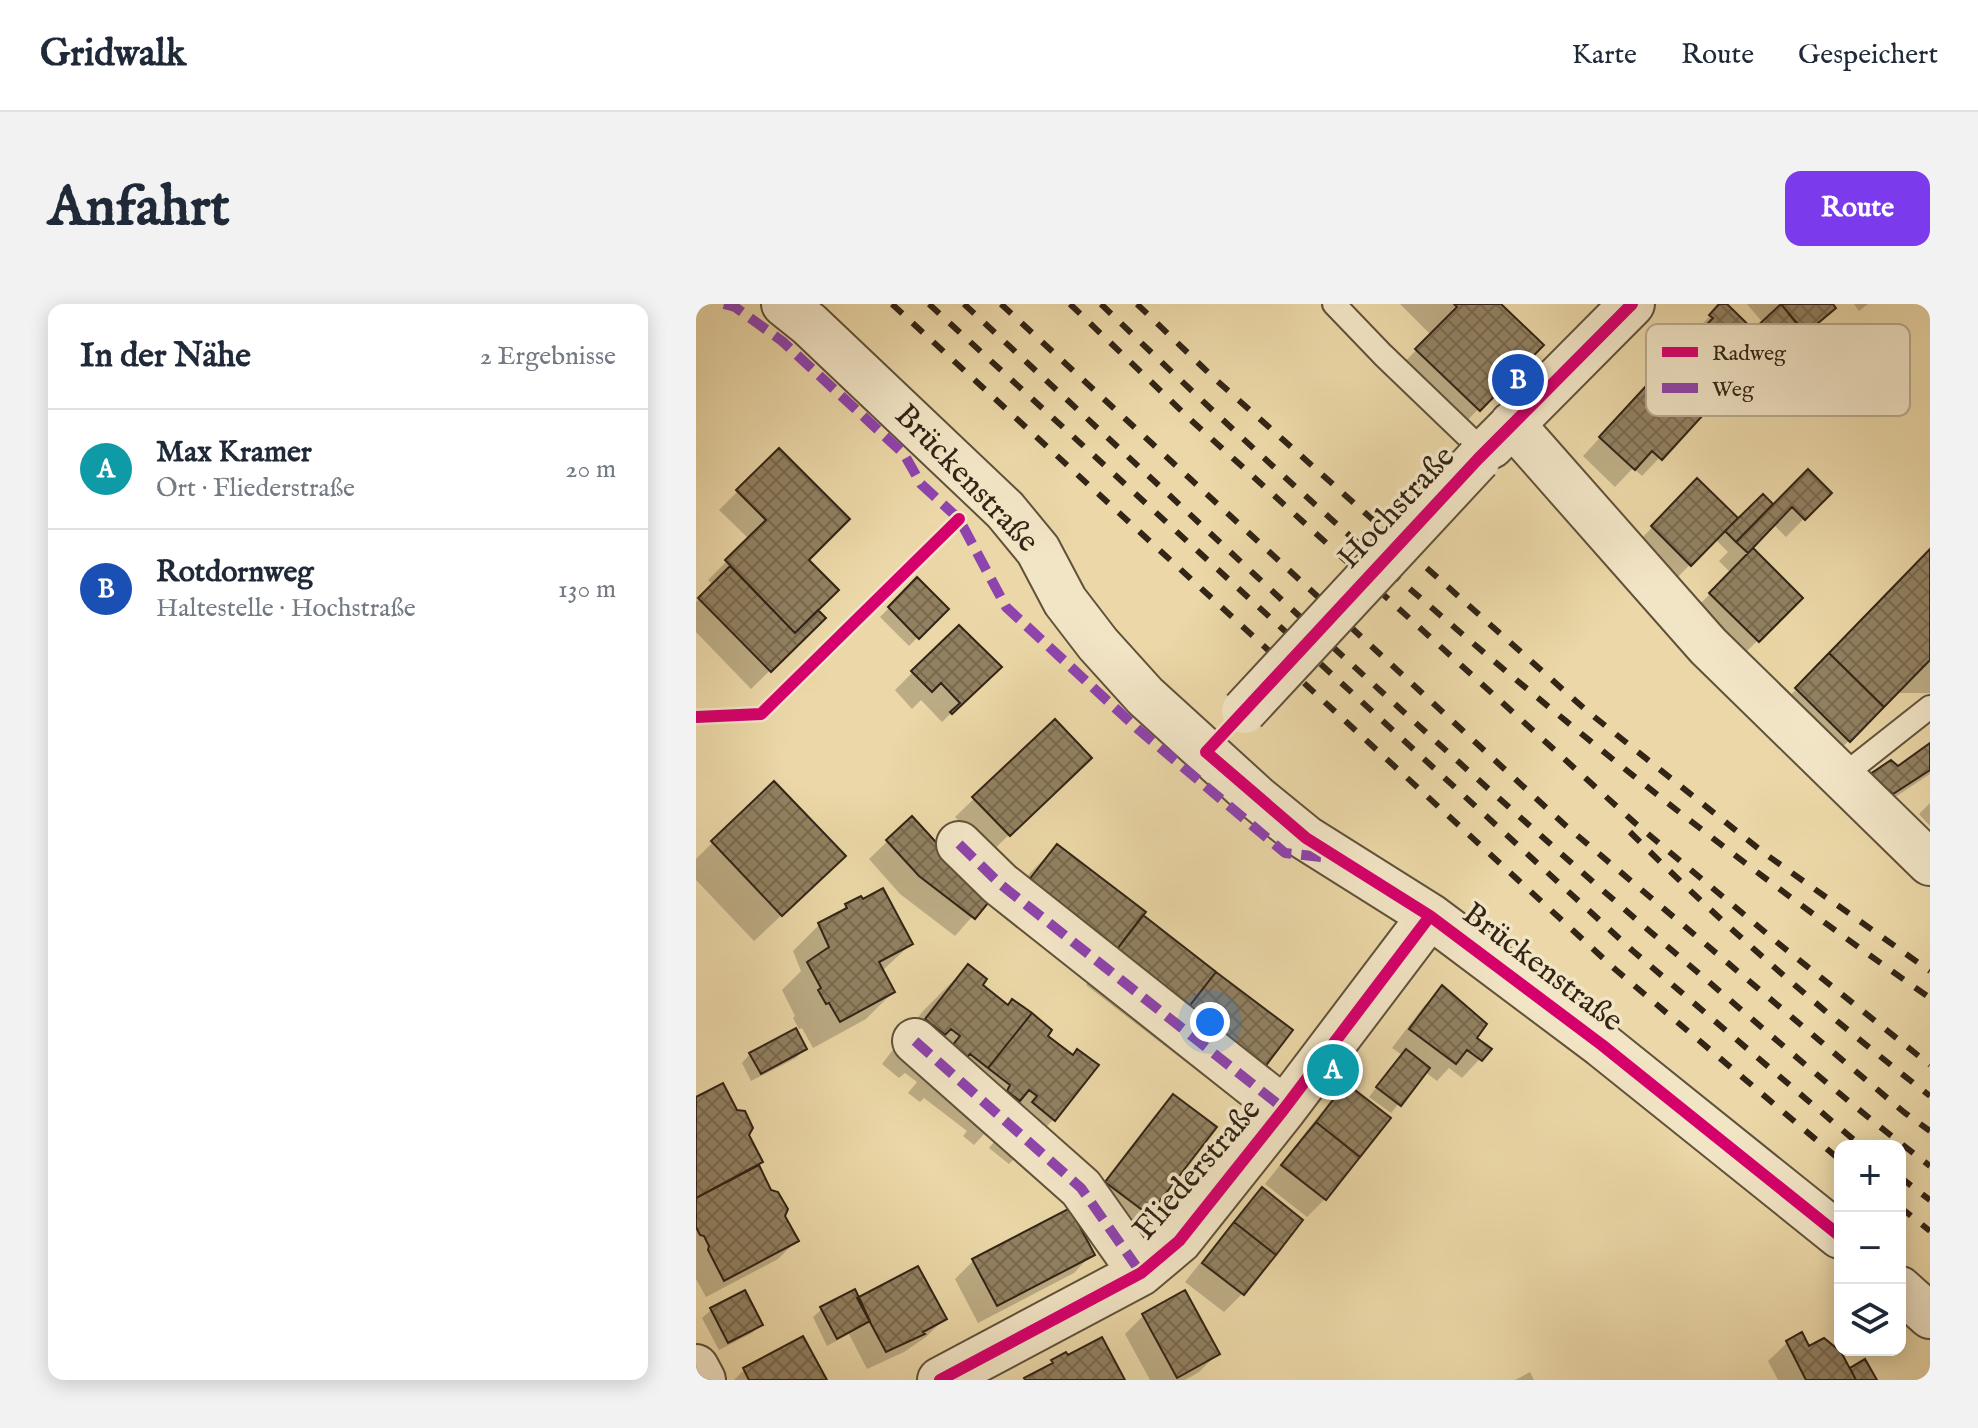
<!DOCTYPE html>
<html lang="de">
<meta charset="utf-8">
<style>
:root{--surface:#fff;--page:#f2f2f3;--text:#1f2937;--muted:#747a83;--line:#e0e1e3;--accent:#7c3aed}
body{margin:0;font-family:"IM FELL English",serif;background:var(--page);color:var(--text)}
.controls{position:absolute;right:24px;bottom:24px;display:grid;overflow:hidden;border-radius:16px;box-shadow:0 4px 20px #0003}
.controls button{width:72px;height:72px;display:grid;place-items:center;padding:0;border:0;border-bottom:2px solid var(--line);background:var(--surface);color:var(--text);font:40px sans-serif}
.you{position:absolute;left:514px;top:718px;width:28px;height:28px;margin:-20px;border:6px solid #fff;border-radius:50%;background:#1a73e8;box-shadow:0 0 0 12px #1a73e833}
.badge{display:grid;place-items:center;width:52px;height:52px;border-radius:50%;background:var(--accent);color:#fff;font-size:26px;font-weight:700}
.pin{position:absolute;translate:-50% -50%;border:4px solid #fff;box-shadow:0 2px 8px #0006}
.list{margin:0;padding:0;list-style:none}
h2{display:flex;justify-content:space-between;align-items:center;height:104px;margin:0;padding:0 32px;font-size:34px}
h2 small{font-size:26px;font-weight:400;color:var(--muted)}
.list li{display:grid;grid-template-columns:52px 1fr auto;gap:24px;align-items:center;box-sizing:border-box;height:120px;padding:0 32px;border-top:2px solid var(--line)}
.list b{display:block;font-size:30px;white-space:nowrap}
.list p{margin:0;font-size:26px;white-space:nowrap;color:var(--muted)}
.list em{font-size:26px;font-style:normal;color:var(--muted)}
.icon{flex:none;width:44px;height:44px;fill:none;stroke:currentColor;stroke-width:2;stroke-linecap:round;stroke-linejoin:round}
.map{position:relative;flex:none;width:1234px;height:1076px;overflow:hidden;border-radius:16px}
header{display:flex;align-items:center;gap:48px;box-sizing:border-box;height:112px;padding:0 40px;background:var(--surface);border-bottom:2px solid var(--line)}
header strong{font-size:38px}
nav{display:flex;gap:44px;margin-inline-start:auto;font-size:28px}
.intro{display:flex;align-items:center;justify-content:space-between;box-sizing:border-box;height:192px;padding:0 48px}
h1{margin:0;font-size:56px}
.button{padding:20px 36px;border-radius:16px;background:var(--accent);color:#fff;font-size:28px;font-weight:700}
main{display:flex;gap:48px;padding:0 48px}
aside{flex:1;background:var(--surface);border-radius:16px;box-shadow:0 4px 20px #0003}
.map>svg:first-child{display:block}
.shadow{fill:#0003}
.building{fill:url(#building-cross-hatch);stroke:#322416;stroke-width:2}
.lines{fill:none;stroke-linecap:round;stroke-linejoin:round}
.lane-casing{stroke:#60513a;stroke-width:26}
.street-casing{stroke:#60513a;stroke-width:48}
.lane{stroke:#f2e5c6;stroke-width:22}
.street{stroke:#f2e5c6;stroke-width:44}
.rail{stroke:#322416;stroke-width:6;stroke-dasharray:14 14;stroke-linecap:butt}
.street-bridge-casing{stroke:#60513a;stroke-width:48;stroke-linecap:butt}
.street-bridge{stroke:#f2e5c6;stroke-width:44}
.quiet{stroke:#8e44ad;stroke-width:10;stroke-dasharray:20 10;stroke-linecap:butt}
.cycleway-casing{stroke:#f2e5c6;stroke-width:17}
.cycleway{stroke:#d6006c;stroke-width:12}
.labels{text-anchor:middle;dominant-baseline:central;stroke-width:7;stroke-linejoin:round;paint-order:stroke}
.street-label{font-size:32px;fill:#322416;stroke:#f2e5c6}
.key{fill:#f2e5c6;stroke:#b8ab91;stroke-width:2}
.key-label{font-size:22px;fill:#322416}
</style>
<header>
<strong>Gridwalk</strong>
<nav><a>Karte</a><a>Route</a><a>Gespeichert</a></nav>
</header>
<div class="intro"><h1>Anfahrt</h1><a class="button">Route</a></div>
<main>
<aside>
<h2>In der Nähe<small>2 Ergebnisse</small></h2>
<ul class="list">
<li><span class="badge" style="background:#0f9aa8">A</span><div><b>Max Kramer</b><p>Ort · Fliederstraße</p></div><em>20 m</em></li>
<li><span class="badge" style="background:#1a4fb4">B</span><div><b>Rotdornweg</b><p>Haltestelle · Hochstraße</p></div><em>130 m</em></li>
</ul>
</aside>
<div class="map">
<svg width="1234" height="1076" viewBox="0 0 1234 1076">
<defs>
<pattern id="building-cross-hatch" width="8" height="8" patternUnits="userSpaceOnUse" patternTransform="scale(2)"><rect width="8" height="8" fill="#928161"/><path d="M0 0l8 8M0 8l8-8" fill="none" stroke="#78694f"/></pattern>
</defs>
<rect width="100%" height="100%" fill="#ebd7a7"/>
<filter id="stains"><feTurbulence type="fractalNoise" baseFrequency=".0025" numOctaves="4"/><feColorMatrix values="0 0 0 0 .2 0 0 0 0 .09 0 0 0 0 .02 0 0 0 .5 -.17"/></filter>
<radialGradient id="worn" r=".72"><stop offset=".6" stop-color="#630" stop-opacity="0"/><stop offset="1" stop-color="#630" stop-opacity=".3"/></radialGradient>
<path class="shadow" d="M704 0H803L845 41 756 132 694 73 735 31Z
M1026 0 1057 29 1067 19 1051 0H1135L1138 3 1108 31 1096 56 1070 78 1051 55 1014 94 977 58 1001 34 996 30Z
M1158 0H1172L1163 7Z
M944 90 1004 111 946 172 937 164 919 183 887 152Z
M83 146 120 306 127 314 55 385 0 328V298L17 281 12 276 53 235 23 206Z
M1002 177 1042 217 1067 192 1077 203 1133 189 1090 233 1077 220 1054 245 1104 294 1043 355 996 308 1035 269 1023 257 1032 248 1019 235 976 279 938 242Z
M1234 247V389H1199L1135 455 1082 404Z
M221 276 250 305 213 342 184 313Z
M303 363 246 418 225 396 216 405 199 386 217 368Z
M358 418 375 472 294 549 259 513Z
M1234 442V470L1178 507 1176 471 1202 465Z
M1234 499V522L1223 510Z
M216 514 246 548 298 588 259 632 204 590 173 555Z
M17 538 120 579 58 637 0 576V555Z
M361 542 444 612 563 767 536 794 390 681 393 677 304 609 334 569Z
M150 602 215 640 186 667 197 688 170 715 117 744 106 724 99 727 108 745 100 754 55 777 46 759 54 750 103 725 97 714 99 712 86 686 105 667 97 647 124 620 141 611Z
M272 662 284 681 376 753 358 815 313 860 293 844 298 838 288 830 278 841 267 832 271 827 228 794 224 798 212 789 221 778 209 769 203 774 186 760 227 707Z
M747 684 778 734 793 745 766 774 753 764 741 777 729 768 695 809 673 793 706 751 696 744 728 702Z
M650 782 692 815 629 895 611 913 569 880 632 800Z
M477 793 451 909 433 928 393 897 459 811Z
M0 795 51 831 65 858 61 862 100 937 82 955 10 993 0 975Z
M566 886 604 916 546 990 528 1008 489 978 548 904Z
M373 906 396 950 378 969 282 1019 259 975 277 957Z
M162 994 248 1015 230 1033 208 1048 171 1065 153 1030 131 1042 117 1013 126 1005Z
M15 1006 65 1020 56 1029 23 1046 6 1014Z
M447 1012 521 1050 503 1068 489 1076H454L429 1030Z
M1105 1031 1112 1045 1153 1068 1155 1066 1179 1076H1082L1072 1057 1091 1039Z
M48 1066 128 1076H38Z
M834 1068 838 1076H819Z"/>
<path class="building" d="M758 0H805L848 41 784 107 719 45 761 3Z
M1023 0H1031L1071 39 1033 77 993 39 1017 14 1013 11Z
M1085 0H1137L1140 4 1109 30Z
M1085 0 1117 38 1089 62 1057 26Z
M962 69 1007 111 966 156 956 147 939 166 903 133Z
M83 144 154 215 113 256 143 286 99 329 29 256 70 216 40 186Z
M1112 165 1136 189 1109 216 1096 203 1052 249 1040 238Z
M1001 174 1042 214 995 262 955 222Z
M1067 190 1077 200 1040 238 1029 227Z
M1057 244 1107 294 1063 338 1013 289Z
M1234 245V356L1188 403 1133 349Z
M34 262 99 329 122 306 130 314 75 368 2 294Z
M221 273 253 305 223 335 192 303Z
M263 321 306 363 256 410 254 408 264 399 245 379 236 388 215 367Z
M1133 349 1188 403 1154 438 1099 384Z
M359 415 396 454 314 532 276 493Z
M1234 439V466L1197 490 1174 470 1195 456 1202 462Z
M78 477 150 552 86 612 15 537Z
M216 512 248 547 301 588 279 615 223 572 190 536Z
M361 540 450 608 418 649 329 581Z
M187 584 217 640 183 658 199 688 144 718 133 699 130 700 122 686 125 684 111 658 133 643 122 619 151 604 149 600 165 592 167 595Z
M447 611 520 668 488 709 415 653Z
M272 660 291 675 287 681 312 701 316 695 336 709 292 764 274 750 270 755 255 743 264 732 255 725 249 731 229 715Z
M520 668 597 726 565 768 488 709Z
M746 681 791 720 781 734 796 745 786 757 771 746 760 760 713 725Z
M336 709 356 726 352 732 377 751 381 745 403 761 359 817 336 798 341 792 333 786 324 797 311 787 314 781 292 764Z
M100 724 111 745 65 770 53 749Z
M710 745 734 764 705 802 680 783Z
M27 779 41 806 49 807 57 824 53 831 67 858 0 894V793Z
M650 779 695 814 664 853 620 818Z
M477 790 521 823 453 911 409 878Z
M620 818 664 853 630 896 585 861Z
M63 861 75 886 82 888 92 905 89 912 103 937 28 977 12 946 13 942 8 932 4 931 0 923V894Z
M566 883 607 916 580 951 538 918Z
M374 904 399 951 301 1002 276 955Z
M538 918 580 951 548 991 506 959Z
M222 962 251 1015 227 1028 229 1030 190 1048 161 994Z
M159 985 174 1017 141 1035 124 1003Z
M49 986 67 1021 32 1039 14 1004Z
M489 986 524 1050 481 1074 446 1010Z
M1106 1028 1113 1042 1128 1034 1145 1048 1160 1076H1110L1090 1037Z
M107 1032 131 1076H53L47 1064Z
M406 1033 429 1076H329L328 1074 357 1059 355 1056 370 1048 372 1051Z
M1169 1055 1181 1076H1160L1154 1064Z"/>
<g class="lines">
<defs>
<path id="lane" d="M638 0 687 51 788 148
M1144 474 1234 403"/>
<path id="street" d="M88 0 113 20 309 206 342 246 369 297 402 340 449 392 561 494 610 534 734 612 906 741 1144 932
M816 120 1012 342 1234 559
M795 142 936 0
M263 540 304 580 588 805
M219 737 385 884 445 969
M1204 985 1234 1012
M0 1063 7 1076
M244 1076 445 969 483 937 588 805 734 612"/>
</defs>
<use href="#lane" class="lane-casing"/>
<use href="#street" class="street-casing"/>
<use href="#lane" class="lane"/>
<use href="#street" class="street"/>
<path class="rail" d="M196 0 920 666 1144 856
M233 0 937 647 1165 842
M268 0C510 224 748 452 999 666 1076 732 1153 800 1234 862
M305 0 869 521 1209 809 1234 827
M374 0 496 117 939 519 1082 639 1234 761
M405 0C664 251 938 487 1234 694
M441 0 519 75 891 407 1068 549 1234 667
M934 528C1029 623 1129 710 1234 792
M1204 873 1234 896
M1204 903 1234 927"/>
<defs>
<path id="street-bridge" d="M548 407 782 155"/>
</defs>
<use href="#street-bridge" class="street-bridge-casing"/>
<use href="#street-bridge" class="street-bridge"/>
<path class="quiet" d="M28 0 39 3 86 37 208 150 225 180 263 215 310 303 443 426 589 549 635 554
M263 540 304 580 588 805
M219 737 385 884 445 969"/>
<defs>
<path id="cycleway" d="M936 0 782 155 510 448 610 534 734 612 906 741 1144 932
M0 413 65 410 263 215
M244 1076 445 969 483 937 588 805 734 612"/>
</defs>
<use href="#cycleway" class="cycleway-casing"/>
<use href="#cycleway" class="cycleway"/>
</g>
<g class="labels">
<g class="street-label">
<text transform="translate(270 175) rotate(46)">Brückenstraße</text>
<text transform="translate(701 204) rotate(-47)">Hochstraße</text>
<text transform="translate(846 664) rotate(37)">Brückenstraße</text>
<text transform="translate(502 866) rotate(-49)">Fliederstraße</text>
</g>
</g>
<rect x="950" y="20" width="264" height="92" rx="12" class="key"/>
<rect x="966" y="43" width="36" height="10" fill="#d6006c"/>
<rect x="966" y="79" width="36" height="10" fill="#8e44ad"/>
<g class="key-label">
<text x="1016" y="56">Radweg</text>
<text x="1016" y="92">Weg</text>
</g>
<rect width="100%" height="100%" filter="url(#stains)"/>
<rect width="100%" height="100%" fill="url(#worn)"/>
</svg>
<div class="controls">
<button>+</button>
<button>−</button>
<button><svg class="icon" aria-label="layers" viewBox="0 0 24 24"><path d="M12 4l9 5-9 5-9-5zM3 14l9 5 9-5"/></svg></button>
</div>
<div class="you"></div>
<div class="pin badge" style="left:637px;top:766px;background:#0f9aa8">A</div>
<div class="pin badge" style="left:822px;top:76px;background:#1a4fb4">B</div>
</div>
</main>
